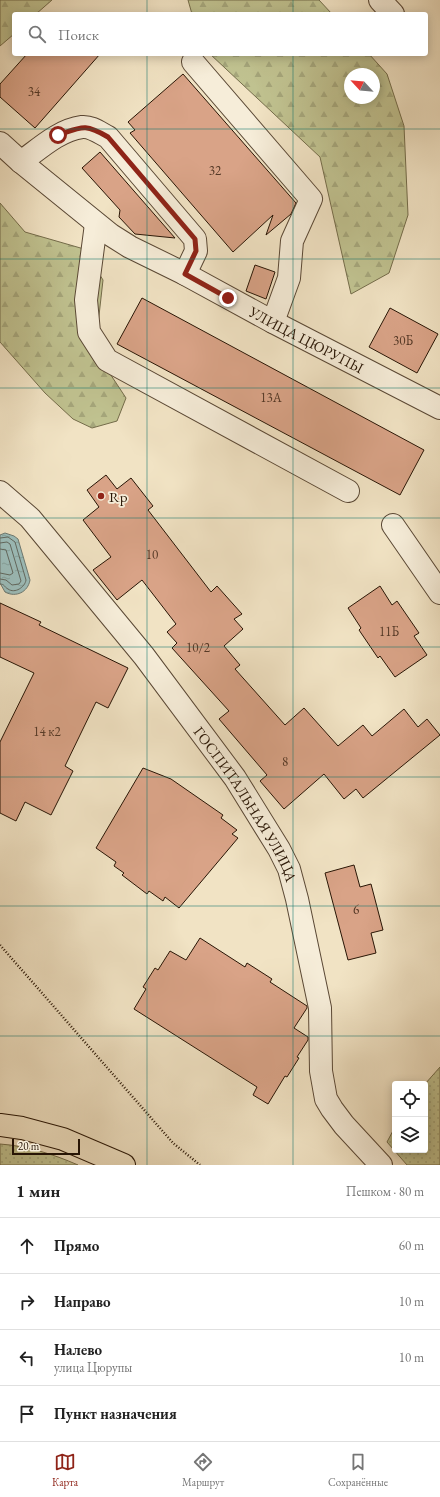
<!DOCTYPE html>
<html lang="ru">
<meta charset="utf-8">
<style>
:root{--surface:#fff;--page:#f6f6f6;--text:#222;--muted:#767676;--line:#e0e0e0;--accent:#8f2418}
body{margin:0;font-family:"EB Garamond",serif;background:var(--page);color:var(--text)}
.controls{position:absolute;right:12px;bottom:12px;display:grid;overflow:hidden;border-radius:4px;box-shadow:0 2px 10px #0003}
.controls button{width:36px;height:36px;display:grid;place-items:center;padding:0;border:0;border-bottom:1px solid var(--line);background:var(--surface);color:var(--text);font:20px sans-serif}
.compass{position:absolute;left:344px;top:68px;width:36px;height:36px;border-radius:50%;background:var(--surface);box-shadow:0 2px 10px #0003;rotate:296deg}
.scale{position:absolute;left:12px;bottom:10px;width:68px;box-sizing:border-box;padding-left:4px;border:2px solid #281505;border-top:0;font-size:11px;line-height:14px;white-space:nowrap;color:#281505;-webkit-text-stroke:3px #f6edd9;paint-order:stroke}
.stop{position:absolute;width:12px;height:12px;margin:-9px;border:3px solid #8f2418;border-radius:50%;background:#fff}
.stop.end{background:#8f2418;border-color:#fff;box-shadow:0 1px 4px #0008}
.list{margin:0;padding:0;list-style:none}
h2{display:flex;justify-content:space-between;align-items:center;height:52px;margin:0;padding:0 16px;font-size:17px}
h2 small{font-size:13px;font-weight:400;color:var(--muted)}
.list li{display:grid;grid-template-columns:26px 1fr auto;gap:12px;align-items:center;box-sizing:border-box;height:56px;padding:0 16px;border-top:1px solid var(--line)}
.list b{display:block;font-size:15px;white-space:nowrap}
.list p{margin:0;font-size:13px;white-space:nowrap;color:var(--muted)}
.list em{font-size:13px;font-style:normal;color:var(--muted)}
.icon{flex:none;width:22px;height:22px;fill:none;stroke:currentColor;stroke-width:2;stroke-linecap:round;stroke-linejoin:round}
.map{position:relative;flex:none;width:440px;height:1165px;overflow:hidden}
.search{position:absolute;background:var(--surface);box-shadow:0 2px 10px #0003;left:12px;right:12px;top:12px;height:44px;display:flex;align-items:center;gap:10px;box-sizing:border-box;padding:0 14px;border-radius:4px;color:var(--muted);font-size:15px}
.sheet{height:276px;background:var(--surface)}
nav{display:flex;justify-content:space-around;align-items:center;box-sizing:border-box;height:56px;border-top:1px solid var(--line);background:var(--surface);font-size:11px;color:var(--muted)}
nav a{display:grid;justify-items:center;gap:2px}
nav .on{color:var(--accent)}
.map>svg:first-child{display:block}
.forest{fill:url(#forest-firs);stroke:#746c4a;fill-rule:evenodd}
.park{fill:url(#park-dots);stroke:#746c4a}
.water{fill:url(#water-ripples);stroke:#6e7a72}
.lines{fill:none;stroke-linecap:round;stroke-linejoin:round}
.shore{stroke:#626960;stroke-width:1}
.building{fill:#d9a387;stroke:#281505}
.minor-casing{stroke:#5a4835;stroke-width:24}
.major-casing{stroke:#281505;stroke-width:24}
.path{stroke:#281505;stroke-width:2.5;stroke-dasharray:1 2;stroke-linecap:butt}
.minor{stroke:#f6edd9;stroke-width:22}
.major{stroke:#f1e3c4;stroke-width:22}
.route{stroke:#8f2418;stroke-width:5}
.grid{fill:none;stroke:#0f766e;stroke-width:1;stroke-opacity:0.55}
.poi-dot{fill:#8f2418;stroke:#f6edd9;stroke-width:1.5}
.labels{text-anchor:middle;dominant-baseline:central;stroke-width:3.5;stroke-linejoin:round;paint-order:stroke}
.number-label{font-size:13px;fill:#543826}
.street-label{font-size:15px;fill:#281505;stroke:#f6edd9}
.poi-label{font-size:15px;fill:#281505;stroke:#f6edd9;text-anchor:start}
</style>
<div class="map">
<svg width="440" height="1165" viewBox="0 0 440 1165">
<defs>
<pattern id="forest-firs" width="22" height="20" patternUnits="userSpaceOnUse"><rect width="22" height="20" fill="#c0c290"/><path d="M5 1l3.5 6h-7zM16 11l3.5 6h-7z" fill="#a5a67b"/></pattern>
<pattern id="park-dots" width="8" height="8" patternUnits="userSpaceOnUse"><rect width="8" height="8" fill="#c0c290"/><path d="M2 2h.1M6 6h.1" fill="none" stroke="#a5a67b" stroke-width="1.8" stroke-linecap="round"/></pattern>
<pattern id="water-ripples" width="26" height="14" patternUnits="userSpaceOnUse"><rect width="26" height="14" fill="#9cbdba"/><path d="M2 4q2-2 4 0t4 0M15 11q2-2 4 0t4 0" fill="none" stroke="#86a29e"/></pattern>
</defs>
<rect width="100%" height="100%" fill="#f1e3c4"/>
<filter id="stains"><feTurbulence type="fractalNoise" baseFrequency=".005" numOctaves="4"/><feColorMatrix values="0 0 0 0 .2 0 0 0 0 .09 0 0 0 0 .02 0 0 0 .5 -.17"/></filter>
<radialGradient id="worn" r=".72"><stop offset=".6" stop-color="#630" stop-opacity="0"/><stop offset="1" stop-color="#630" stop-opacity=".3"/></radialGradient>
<path class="forest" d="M0 0H52L36 14H14V34L0 46Z
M188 0H319L332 14H192Z
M210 54H369L387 74 404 126 408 215 389 273 351 294 320 157ZM350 74H374V98H350Z
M0 203 25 232 84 249 103 280 95 351 126 398 117 421 92 428 73 419 45 393 0 342Z"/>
<path class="park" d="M440 1067V1165H407L387 1142 395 1127V1150H425V1084Z
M0 1144C27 1146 53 1154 78 1165H0Z"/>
<path class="water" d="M5 533 14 536 18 539 30 580C28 592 16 598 5 592L0 583V535Z"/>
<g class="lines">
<path class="shore" d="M0 538 8 537 15 542 26 580C25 587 15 594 8 589 4 587 5 584 0 584
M0 543 7 542 10 544 21 581 19 584 12 585 6 580 0 579
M0 549 6 550 13 573 10 575 0 573"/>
</g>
<path class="building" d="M27 54H100L35 128 0 97V84Z
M183 74 296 203 291 214 266 235 273 215 233 252 130 133 135 130 128 122Z
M100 152 175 238 135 234 119 217 120 210 82 168Z
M255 265 275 272 266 299 246 291Z
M142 298 424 450 400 495 117 344Z
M390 308 438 334 417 373 369 347Z
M106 475 117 489 131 478 153 506 148 510 211 592 217 586 242 614 234 619 243 629 224 646 240 665 235 669 285 725 304 708 338 746 363 725 372 736 404 709 418 727 427 719 440 735 363 798 356 789 344 799 324 774 284 809 260 781 267 775 219 719 229 711 172 648 177 643 167 632 176 624 142 580 117 600 93 570 111 557 83 520 99 507 87 490Z
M380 586 392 605 397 601 419 633 414 636 427 655 395 677 380 656 378 658 359 630 361 628 348 608Z
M0 603 41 622 39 625 128 668 108 708 96 702 65 766 73 771 51 815 25 802 16 821 0 813V742L34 673 0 657Z
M143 768 171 779 223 815 221 818 237 830 232 834 238 838 179 908 165 897 163 901 149 891 147 894 122 875 124 873 114 866 116 862 96 848Z
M354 865 360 887 371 884 383 930 371 933 376 953 348 960 325 873Z
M200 938 245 967 247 963 272 979 270 982 307 1006V1008L294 1028 308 1037V1040L297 1057 299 1058 287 1077 285 1076 268 1104 253 1095 257 1087 134 1009 146 989 143 987 155 968 158 970 170 951 186 960Z"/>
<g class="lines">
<defs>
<g id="minor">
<path d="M380 0 393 14"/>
<path d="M193 62 311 199 292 241 289 278 273 322"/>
<path id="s1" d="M0 143 21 162 111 235 130 247 185 274 273 322 440 408"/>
<path d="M21 162C39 149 59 130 82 127 91 126 100 133 108 137L195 239 196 251 185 274"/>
<path d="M96 224 86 300 89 332 107 360 348 491"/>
<path id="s2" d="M0 492 30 518 144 656 235 778 279 849 289 869 297 899 320 1008 321 1071 326 1099 332 1109 344 1125 381 1165"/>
<path d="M393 525 440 593"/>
</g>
<path id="major" d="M0 1125 22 1128 63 1139 124 1165"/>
</defs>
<use href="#minor" class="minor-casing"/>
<use href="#major" class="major-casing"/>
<path class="path" d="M0 945 173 1143 200 1165"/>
<use href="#minor" class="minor"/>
<use href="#major" class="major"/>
</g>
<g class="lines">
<path class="route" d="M58 135C82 127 84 123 108 137L195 239 196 251 185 274 228 298"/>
</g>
<path class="grid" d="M147 0V14M293 0V14M147 54V1165M293 54V1165M0 129H440M0 259H440M0 388H440M0 518H440M0 647H440M0 777H440M0 906H440M0 1036H440"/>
<circle class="poi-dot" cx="101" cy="496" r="4"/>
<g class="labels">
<g class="number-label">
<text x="34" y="91">34</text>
<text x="215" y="170">32</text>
<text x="403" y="340">30Б</text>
<text x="271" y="397">13А</text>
<text x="152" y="554">10</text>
<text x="389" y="631">11Б</text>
<text x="198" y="647">10/2</text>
<text x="47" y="731">14 к2</text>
<text x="285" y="761">8</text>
<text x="356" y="909">6</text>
</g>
<g class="street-label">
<text stroke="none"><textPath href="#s1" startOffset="366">УЛИЦА ЦЮРУПЫ</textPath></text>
<text stroke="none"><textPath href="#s2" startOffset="399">ГОСПИТАЛЬНАЯ УЛИЦА</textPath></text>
</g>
<g class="poi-label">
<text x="109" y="496">Rp</text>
</g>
</g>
<rect width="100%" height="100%" filter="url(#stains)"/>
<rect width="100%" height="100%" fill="url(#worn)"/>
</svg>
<div class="controls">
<button><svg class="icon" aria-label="locate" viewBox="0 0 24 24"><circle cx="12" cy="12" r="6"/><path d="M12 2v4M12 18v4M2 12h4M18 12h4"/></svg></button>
<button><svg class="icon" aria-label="layers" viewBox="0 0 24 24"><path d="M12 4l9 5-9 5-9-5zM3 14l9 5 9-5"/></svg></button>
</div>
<svg class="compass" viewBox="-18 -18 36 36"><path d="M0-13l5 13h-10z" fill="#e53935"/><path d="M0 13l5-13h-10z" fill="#767676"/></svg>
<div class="scale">20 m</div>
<div class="stop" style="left:58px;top:135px"></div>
<div class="stop end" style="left:228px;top:298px"></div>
<div class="search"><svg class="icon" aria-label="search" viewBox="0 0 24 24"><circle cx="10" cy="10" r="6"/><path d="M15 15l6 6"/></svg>Поиск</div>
</div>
<section class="sheet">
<h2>1 мин<small>Пешком · 80 m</small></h2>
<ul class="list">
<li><svg class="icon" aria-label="ahead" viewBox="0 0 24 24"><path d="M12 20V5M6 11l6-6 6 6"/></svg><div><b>Прямо</b></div><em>60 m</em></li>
<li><svg class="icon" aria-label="right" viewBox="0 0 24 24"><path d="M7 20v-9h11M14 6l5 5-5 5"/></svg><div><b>Направо</b></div><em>10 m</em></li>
<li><svg class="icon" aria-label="left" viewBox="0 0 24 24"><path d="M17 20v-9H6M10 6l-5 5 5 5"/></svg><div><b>Налево</b><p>улица Цюрупы</p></div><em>10 m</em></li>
<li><svg class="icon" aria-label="arrive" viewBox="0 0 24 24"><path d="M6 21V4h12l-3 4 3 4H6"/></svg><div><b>Пункт назначения</b></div></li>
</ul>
</section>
<nav>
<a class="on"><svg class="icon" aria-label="map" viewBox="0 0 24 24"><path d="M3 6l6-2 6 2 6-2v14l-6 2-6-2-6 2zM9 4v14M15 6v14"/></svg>Карта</a>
<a><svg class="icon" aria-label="directions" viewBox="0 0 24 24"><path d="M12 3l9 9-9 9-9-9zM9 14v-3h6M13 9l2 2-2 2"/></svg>Маршрут</a>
<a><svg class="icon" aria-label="saved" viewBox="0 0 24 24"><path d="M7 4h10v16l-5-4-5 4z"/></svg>Сохранённые</a>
</nav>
